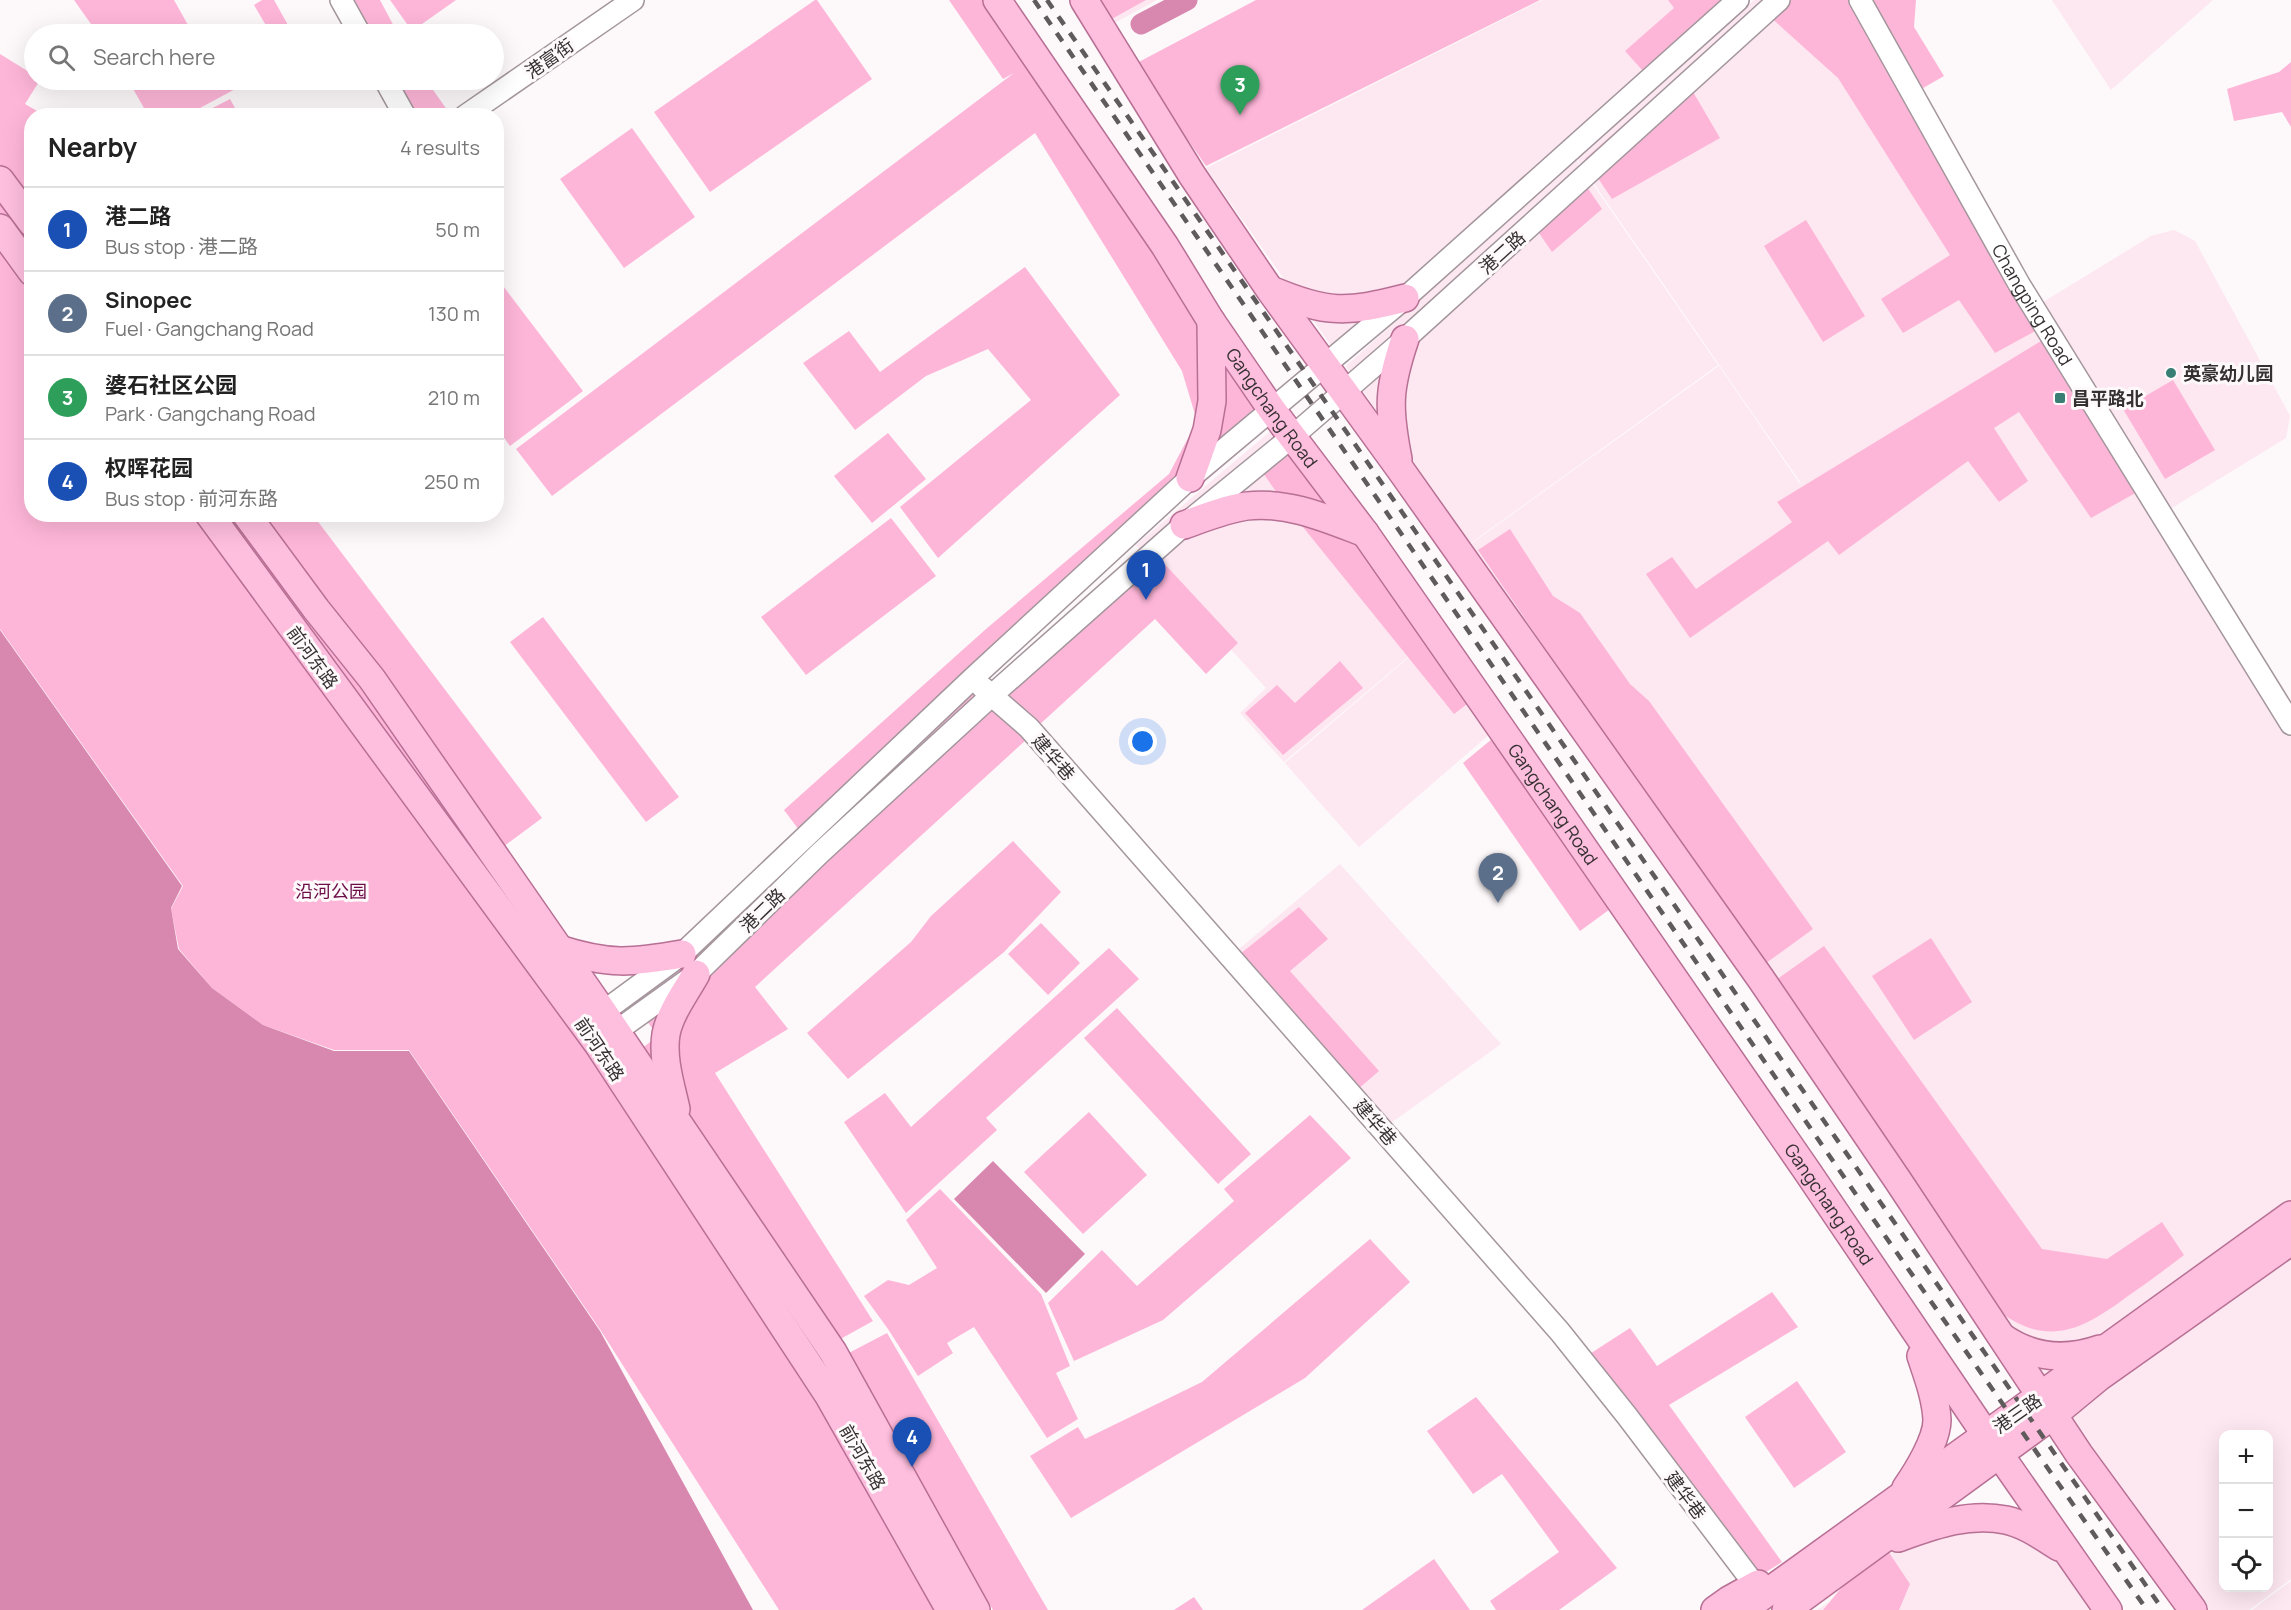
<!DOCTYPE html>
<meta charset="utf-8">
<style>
:root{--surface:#fff;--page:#f2f2f2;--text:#222;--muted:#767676;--line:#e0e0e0;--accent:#387e75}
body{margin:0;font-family:Manrope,"Noto Sans SC",sans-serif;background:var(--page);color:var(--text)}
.controls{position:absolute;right:18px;bottom:18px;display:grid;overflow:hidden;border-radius:12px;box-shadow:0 6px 24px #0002}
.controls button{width:54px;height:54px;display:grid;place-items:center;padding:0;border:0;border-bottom:2px solid var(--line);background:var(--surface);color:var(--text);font:30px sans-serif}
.you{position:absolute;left:1143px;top:742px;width:21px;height:21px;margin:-15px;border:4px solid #fff;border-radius:50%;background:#1a73e8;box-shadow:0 0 0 9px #1a73e833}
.badge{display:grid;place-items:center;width:39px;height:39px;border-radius:50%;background:var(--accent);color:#fff;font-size:20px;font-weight:700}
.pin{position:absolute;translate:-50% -50px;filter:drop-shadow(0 2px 3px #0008)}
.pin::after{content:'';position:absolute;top:32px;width:21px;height:18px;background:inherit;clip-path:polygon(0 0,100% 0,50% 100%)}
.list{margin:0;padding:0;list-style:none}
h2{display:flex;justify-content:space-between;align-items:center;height:78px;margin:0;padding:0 24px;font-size:26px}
h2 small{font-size:20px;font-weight:400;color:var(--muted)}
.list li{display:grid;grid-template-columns:39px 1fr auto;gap:18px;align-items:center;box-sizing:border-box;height:84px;padding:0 24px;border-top:2px solid var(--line)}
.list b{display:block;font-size:22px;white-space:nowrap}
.list p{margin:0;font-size:20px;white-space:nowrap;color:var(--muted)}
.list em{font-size:20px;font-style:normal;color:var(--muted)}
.icon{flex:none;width:33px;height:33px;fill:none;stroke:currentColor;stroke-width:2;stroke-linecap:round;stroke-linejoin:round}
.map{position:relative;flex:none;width:2291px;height:1610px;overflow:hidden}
.search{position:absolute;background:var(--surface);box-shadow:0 6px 24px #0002;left:24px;top:24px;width:480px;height:66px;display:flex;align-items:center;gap:15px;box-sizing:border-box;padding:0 21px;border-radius:33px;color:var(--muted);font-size:22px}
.panel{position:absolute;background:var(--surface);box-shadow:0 6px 24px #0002;left:24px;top:108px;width:480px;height:414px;border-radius:24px}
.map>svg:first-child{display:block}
.built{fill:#fde7f1;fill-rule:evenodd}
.green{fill:#feb6d8}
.water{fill:#d888af}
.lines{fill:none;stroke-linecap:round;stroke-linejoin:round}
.canal{stroke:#d888af;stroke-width:21}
.minor-casing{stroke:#a3969c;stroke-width:24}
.major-casing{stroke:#b77094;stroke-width:30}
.minor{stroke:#fff;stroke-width:21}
.major{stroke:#febede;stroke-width:27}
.rail{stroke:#5f5a5c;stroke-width:4.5;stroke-dasharray:10 10;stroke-linecap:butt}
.poi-dot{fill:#387e75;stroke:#fdf8fa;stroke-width:2}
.labels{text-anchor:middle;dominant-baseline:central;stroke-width:6;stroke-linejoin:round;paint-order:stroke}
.street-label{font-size:18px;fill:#353032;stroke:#fdf8fa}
.poi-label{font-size:18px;font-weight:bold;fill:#353032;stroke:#fdf8fa;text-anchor:start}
.park-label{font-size:18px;fill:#6c0d48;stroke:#fdf8fa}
</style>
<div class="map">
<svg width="2291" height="1610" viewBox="0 0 2291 1610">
<rect width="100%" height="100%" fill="#fdf8fa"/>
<path class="built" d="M1090 0H1157L1109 26Z
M1542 0H1749L1344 364 1206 168Z
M1754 0H1860L2291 727V1213L2041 1395 1468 546 1719 366 1800 484 1865 444 1801 483 1577 159Z
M2052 0H2213L2111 90Z
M1576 160 1718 365 1468 545 1346 366Z
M2174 230 2195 241 2290 416 2286 438 2162 514 2035 307 2151 236Z
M1280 423 1434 635 1284 762 1240 713 1266 688 1136 545Z
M1435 635 1498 727 1359 847 1285 763Z
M1340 864 1501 1044 1384 1128 1233 954Z
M2291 1242V1579L2249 1610H2198L2055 1415ZM2224 1434H2268V1588H2224Z
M1936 1526 2032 1532 2107 1610H1817L1829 1602 1870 1550Z
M2291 1581V1610H2252Z"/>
<path class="green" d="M74 0H174L193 34H98Z
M262 0H274L293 34H271L254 5Z
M347 0H380L398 34H366Z
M390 0H456L412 31Z
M815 0H817L872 79 710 192 654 112Z
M949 0H995L1278 419 976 677 802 834 784 810 986 629 1169 474 1197 421 1182 371 1035 133 1051 121 552 496 516 449 1014 73 1003 79Z
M1095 0H1146L1110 20Z
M1256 0H1540L1206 166 1135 64Z
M1668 0H1743L1652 81 1625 51 1674 8Z
M1764 0H1855L2039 329 1995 353 1959 300 1903 333 1881 299 1950 255 1838 78 1758 6Z
M1868 0H1916L1914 27 1944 76 1918 91Z
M0 54 34 75V80H40L25 104 44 115 32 116 31 214 0 171Z
M2291 62V127L2282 112 2234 121 2227 89 2279 72Z
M1682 73 1720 138 1612 199 1585 159Z
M128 80H252L187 115H148Z
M392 80H426L450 114 412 115Z
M230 99 239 115H199Z
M632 128 695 217 624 268 560 179Z
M1576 171 1602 209 1552 252 1526 214Z
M0 184 31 227 32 514 244 515 830 1354 979 1610H779L601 1331 409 1050H334L263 1025 212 988 179 949 171 909 183 886 0 629Z
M1806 220 1865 316 1823 342 1764 246Z
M1025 267 1120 395 938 558 900 507 1031 400 988 349 926 376 855 430 803 363 849 331 880 372Z
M497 278 583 391 510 446 497 428Z
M2046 338 2139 491 2091 518 2019 412 1994 428 2028 481 1999 502 1968 461 1839 555 1828 541 1690 638 1646 574 1672 557 1696 589 1792 522 1777 502Z
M2173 380 2215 450 2165 479 2123 409Z
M888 433 926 479 872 523 834 476Z
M1285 434 1475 698 1454 714 1286 506 1252 457Z
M250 515H313L542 818 495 853Z
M891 518 936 576 806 675 761 617Z
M1510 529 1553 596 1580 613 1630 684 1649 701 1813 929 1762 966 1478 550Z
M1146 544 1238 643 1206 674 1155 619 1038 726 992 680Z
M543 617 679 797 646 822 510 642Z
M1340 661 1363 688 1283 755 1245 713 1277 685 1295 703Z
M976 689 1026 740 755 987 788 1029 715 1073 873 1321 835 1342 637 1052 658 1036 631 1000Z
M1498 734 1617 904 1580 931 1463 763Z
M1013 841 1061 892 1004 952 848 1079 807 1033 911 942 931 916Z
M1299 907 1328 939 1290 971 1379 1071 1357 1090 1240 954Z
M1041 923 1080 963 1048 995 1008 954Z
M1931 938 1972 1002 1914 1040 1872 976Z
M1824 946 2042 1249 2107 1259 2162 1222 2184 1255C2166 1269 2147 1283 2128 1296 2082 1330 2047 1349 1996 1309L1773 982Z
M1109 948 1139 979 986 1118 997 1130 906 1213 844 1122 885 1093 911 1127Z
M1117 1008 1251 1154 1218 1184 1084 1038Z
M1089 1112 1147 1175 1083 1234 1024 1172Z
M1310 1115 1351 1158 1163 1320 1074 1361 1048 1303 1102 1250 1137 1286 1234 1201 1224 1189Z
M940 1189 1041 1294 1070 1366 1056 1373 1078 1419 1047 1438 974 1327 947 1343 953 1353 918 1376 888 1329 864 1296 888 1280 909 1285 937 1268 906 1220Z
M1370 1239 1410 1282 1305 1378 1071 1518 1030 1456 1078 1427 1085 1439 1202 1382Z
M1772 1292 1798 1327 1669 1405 1782 1562 1755 1579 1585 1357 1630 1328 1657 1366Z
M887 1333 1048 1610H993L843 1356Z
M1797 1381 1846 1452 1794 1488 1745 1417Z
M1476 1397 1617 1568 1559 1610H1496L1490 1601 1559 1552 1502 1474 1473 1494 1427 1431Z
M1886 1548 1910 1584 1899 1610H1823L1871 1553Z
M1434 1559 1470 1610H1362Z
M1194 1597 1203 1610H1174Z"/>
<path class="water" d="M0 630 182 886 171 908 178 949 212 988 263 1025 334 1051H409L600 1331 753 1610H0Z
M993 1161 1085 1254 1046 1293 954 1199Z"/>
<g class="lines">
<path class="canal" d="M1141 24 1187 0"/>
<defs>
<g id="minor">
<path d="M341 0 360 34"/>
<path id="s1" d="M1860 0 2019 284 2291 724"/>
<path d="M385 80 405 116"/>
<path d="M465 116 633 0"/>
<path d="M982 687 1029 728 1560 1332 1627 1416 1755 1585"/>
<path d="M592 1020 682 954 973 678 1190 478 1405 298 1738 0"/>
<path d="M604 1040 696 974 820 853 991 696 1184 525 1293 436 1405 339 1779 0"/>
</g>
<g id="major">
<path id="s2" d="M997 0 1165 246 1211 321 1272 410 1365 533 1500 727 1807 1171 1986 1435 2108 1610"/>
<path d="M1084 0 1192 175 1270 290 1400 469 1761 979 1899 1182 2079 1454 2193 1610"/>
<path d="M0 180 32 223"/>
<path d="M0 228 32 272"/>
<path d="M1271 290C1327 314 1347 313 1405 298"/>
<path d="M1398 459C1388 408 1388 389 1405 339"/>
<path d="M1190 478 1207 430 1212 401 1211 321"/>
<path d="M209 514 598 1044 829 1396 950 1610"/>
<path d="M246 514 316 609 372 679 603 1012 833 1352 976 1610"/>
<path d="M1184 525C1204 518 1225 509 1247 506 1288 501 1328 519 1365 533"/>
<path d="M559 949C609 965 631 963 682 954"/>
<path d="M676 1109C671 1086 662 1059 666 1034 670 1013 686 992 696 974"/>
<path d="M2002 1337C2032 1358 2066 1361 2100 1349"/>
<path d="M1906 1488C1917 1472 1937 1440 1937 1420 1936 1398 1928 1377 1921 1356"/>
<path d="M1898 1538C1932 1526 1968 1512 2006 1520 2025 1524 2043 1537 2059 1547"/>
<path d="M1715 1610 1729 1600 1758 1584"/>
<path d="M1743 1610 2291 1215"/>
<path d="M1786 1610 2053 1415 2099 1377 2291 1241"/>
</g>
</defs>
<use href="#minor" class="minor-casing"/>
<use href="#major" class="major-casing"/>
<use href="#minor" class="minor"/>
<use href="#major" class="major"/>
<path class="rail" d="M1034 0 1855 1193 2147 1610
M1047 0 2163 1610"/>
</g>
<g class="poi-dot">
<circle cx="2171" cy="373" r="6"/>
<rect x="2054" y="392" width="12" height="12" rx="3"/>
</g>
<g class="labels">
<g class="street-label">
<text transform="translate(549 58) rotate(-35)">港富街</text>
<text transform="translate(1502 252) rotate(-42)">港二路</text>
<text stroke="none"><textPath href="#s1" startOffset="350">Changping Road</textPath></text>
<text stroke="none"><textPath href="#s2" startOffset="492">Gangchang Road</textPath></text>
<text transform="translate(313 657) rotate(54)">前河东路</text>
<text transform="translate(1054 757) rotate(49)">建华巷</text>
<text stroke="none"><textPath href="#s2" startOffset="978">Gangchang Road</textPath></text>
<text transform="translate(762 910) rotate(-44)">港二路</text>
<text transform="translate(600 1049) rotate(56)">前河东路</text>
<text transform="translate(1376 1122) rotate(49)">建华巷</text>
<text stroke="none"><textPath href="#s2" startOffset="1464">Gangchang Road</textPath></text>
<text transform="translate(2017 1413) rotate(-35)">港三路</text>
<text transform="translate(863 1457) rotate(60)">前河东路</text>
<text transform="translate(1686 1495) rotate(53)">建华巷</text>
</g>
<g class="poi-label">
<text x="2183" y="373">英豪幼儿园</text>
<text x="2072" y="398">昌平路北</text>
</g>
<g class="park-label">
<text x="331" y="891">沿河公园</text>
</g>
</g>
</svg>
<div class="controls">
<button>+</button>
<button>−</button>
<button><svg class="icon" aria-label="locate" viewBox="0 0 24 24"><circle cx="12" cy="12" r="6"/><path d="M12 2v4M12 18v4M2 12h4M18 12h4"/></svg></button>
</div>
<div class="you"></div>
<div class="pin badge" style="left:1146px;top:600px;background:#1a4fb4">1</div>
<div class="pin badge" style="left:1498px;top:903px;background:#5c6f8a">2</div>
<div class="pin badge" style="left:1240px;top:115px;background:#2e9e5b">3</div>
<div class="pin badge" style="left:912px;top:1467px;background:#1a4fb4">4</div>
<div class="search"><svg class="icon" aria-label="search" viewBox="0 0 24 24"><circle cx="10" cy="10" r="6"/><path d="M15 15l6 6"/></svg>Search here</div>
<section class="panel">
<h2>Nearby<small>4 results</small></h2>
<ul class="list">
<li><span class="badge" style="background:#1a4fb4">1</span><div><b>港二路</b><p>Bus stop · 港二路</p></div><em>50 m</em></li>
<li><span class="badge" style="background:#5c6f8a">2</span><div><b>Sinopec</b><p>Fuel · Gangchang Road</p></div><em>130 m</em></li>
<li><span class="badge" style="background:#2e9e5b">3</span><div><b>婆石社区公园</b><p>Park · Gangchang Road</p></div><em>210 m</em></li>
<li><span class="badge" style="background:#1a4fb4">4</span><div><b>权晖花园</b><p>Bus stop · 前河东路</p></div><em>250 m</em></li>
</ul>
</section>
</div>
